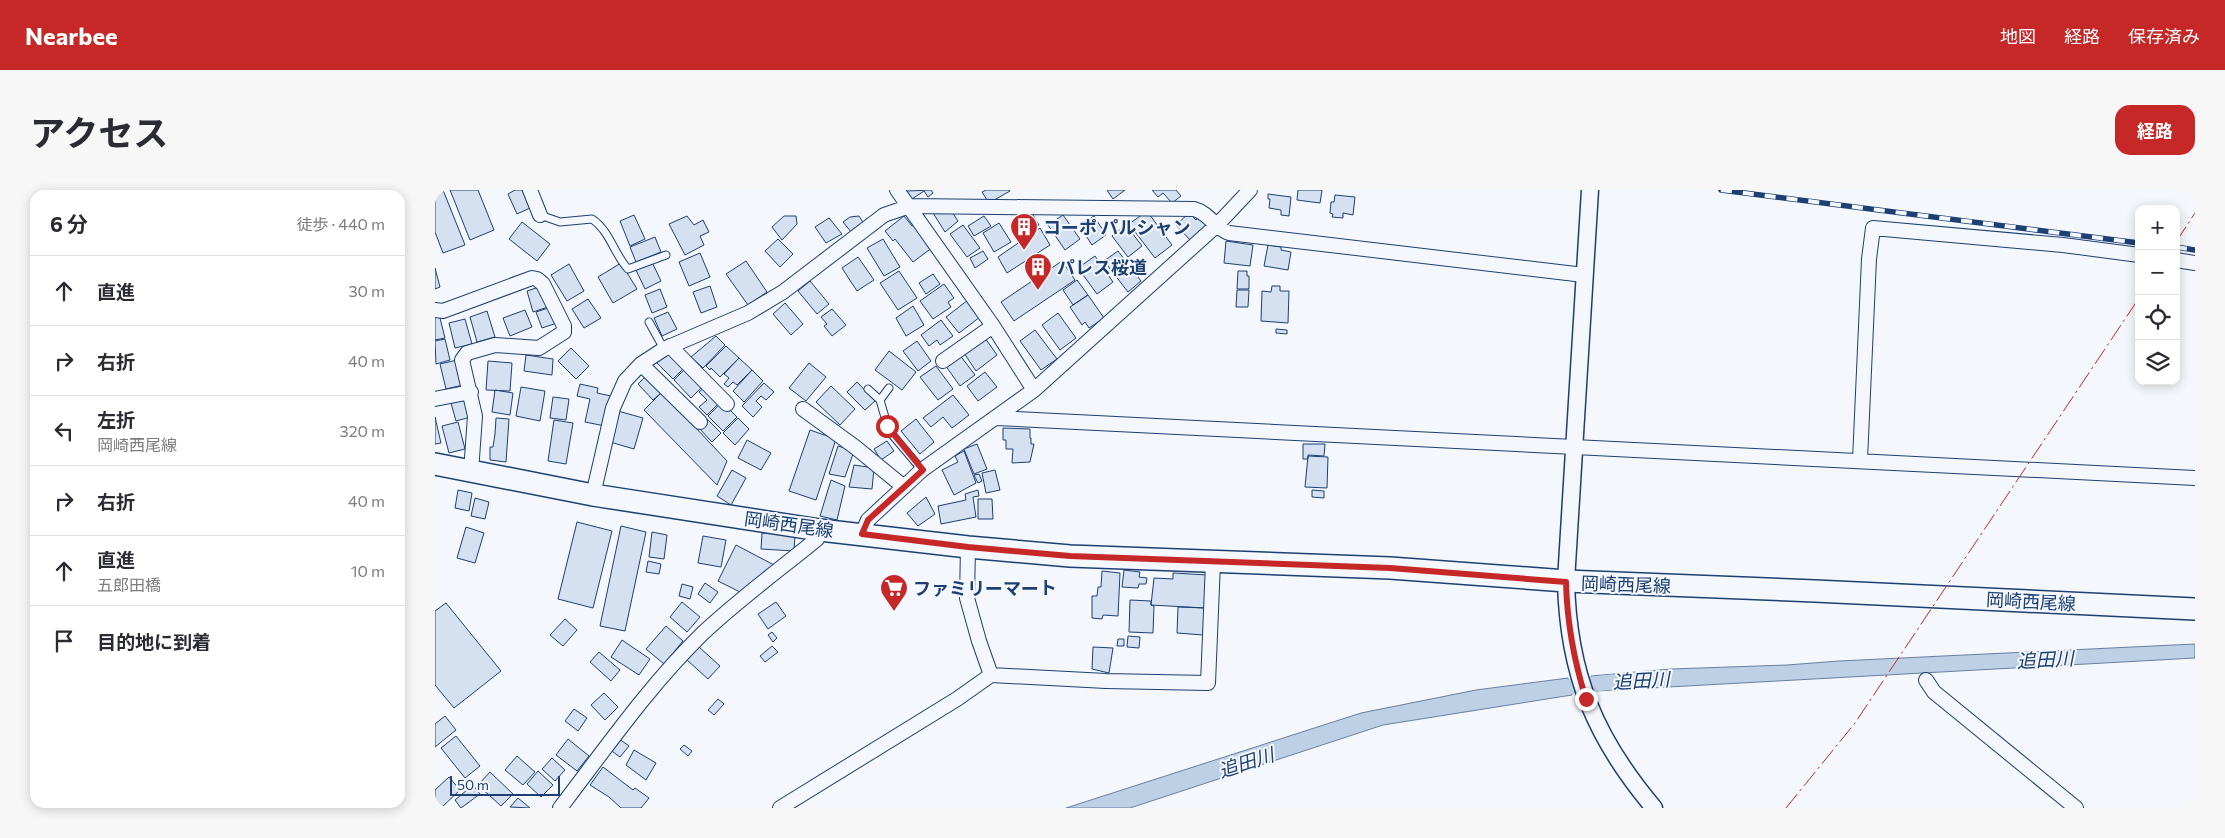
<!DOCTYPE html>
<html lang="ja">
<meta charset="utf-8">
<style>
:root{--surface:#fff;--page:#f7f7f7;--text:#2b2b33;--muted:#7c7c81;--line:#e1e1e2;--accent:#c62828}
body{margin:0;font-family:Commissioner,"Noto Sans JP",sans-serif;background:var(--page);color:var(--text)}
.controls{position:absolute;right:15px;top:15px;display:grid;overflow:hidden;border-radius:10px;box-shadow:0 2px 12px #0003}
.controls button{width:45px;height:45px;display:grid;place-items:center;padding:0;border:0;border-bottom:1px solid var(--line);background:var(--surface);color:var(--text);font:25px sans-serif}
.scale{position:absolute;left:15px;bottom:12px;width:110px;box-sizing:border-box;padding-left:5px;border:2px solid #1d3f73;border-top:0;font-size:14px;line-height:18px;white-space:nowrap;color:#1d3f73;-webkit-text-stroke:4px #f4f7fb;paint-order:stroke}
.stop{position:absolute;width:15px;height:15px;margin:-11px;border:4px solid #c62828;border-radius:50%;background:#fff}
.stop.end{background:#c62828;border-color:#fff;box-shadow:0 1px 5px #0008}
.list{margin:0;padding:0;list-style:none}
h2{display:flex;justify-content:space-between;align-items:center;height:65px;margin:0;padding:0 20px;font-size:21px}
h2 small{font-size:16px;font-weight:400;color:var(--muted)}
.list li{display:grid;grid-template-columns:32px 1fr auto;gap:15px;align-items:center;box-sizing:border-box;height:70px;padding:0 20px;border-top:1px solid var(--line)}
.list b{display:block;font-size:19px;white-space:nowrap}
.list p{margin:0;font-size:16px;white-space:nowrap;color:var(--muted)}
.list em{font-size:16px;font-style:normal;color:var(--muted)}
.icon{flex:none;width:28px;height:28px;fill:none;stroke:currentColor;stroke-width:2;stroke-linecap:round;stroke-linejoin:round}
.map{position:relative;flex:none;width:1760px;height:618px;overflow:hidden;border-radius:15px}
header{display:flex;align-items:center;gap:30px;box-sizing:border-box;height:70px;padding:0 25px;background:var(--accent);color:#fff}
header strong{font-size:24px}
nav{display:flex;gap:28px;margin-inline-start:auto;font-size:18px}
.intro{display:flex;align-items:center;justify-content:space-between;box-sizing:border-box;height:120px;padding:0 30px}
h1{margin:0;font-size:35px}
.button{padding:12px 22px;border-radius:15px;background:var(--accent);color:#fff;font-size:18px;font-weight:700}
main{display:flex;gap:30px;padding:0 30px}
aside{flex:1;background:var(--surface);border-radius:15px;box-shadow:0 2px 12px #0003}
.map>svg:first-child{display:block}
.water{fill:#bed0e5;stroke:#687fa3}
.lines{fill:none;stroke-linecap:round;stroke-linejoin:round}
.canal{stroke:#bed0e5;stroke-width:15}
.building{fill:#d5e0f0;stroke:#1d3f73}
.service-casing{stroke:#1d3f73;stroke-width:9}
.minor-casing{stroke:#1d3f73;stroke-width:16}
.tertiary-casing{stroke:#1d3f73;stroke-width:19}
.primary-casing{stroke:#1d3f73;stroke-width:24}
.service{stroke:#f4f7fb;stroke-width:7}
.minor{stroke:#f4f7fb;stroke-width:14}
.tertiary{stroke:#f4f7fb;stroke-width:16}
.primary{stroke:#f4f7fb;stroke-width:21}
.rail-casing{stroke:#1d3f73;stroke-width:5.5}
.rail{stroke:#f4f7fb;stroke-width:4;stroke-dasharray:11;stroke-linecap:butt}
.power{stroke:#c62828;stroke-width:1;stroke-dasharray:18 4 2.5 4;stroke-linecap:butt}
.route{stroke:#c62828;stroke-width:6}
.labels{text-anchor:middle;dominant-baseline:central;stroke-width:4;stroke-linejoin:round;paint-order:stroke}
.poi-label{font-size:18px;font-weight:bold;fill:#1d3f73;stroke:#f4f7fb;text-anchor:start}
.street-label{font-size:18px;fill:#1d3f73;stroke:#f4f7fb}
.water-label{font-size:19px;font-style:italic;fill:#1d3f73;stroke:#f4f7fb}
</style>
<header>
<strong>Nearbee</strong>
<nav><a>地図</a><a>経路</a><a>保存済み</a></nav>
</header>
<div class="intro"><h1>アクセス</h1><a class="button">経路</a></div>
<main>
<aside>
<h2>6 分<small>徒歩 · 440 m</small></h2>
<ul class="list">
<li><svg class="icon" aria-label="ahead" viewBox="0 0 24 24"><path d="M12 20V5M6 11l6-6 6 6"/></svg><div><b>直進</b></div><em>30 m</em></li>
<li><svg class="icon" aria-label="right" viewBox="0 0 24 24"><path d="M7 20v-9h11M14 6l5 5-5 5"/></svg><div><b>右折</b></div><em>40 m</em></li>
<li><svg class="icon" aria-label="left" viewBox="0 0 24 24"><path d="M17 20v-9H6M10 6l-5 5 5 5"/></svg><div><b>左折</b><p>岡崎西尾線</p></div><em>320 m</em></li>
<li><svg class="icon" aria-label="right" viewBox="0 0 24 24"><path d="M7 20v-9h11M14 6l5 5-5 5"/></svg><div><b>右折</b></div><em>40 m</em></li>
<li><svg class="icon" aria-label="ahead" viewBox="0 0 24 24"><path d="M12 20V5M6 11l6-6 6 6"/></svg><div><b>直進</b><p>五郎田橋</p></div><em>10 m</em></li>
<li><svg class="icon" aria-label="arrive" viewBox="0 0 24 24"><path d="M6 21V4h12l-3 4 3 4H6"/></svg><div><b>目的地に到着</b></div></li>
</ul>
</aside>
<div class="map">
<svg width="1760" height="618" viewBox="0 0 1760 618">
<rect width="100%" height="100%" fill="#f4f7fb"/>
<path class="water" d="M1760 454V468L1161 501 1156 486 1236 479 1352 475 1404 471Z
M1133 488 1137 505 948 535 695 618H631L926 523 1041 500Z"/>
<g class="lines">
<path class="canal" d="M1115 499 1177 492"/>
</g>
<path class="building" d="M0 0H8L30 55 8 63 0 42Z
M15 0H43L59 40 35 50Z
M80 0H87L95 18 82 24 73 4Z
M496 0 498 3 493 7 489 1 477 9 472 1Z
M551 0H574L575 1 554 13 547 2Z
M672 0H690L678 9Z
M717 0H741L746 6 737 13 728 3 723 7Z
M863 0H887L885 13 862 10Z
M833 4 856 7 854 26 846 25V20L834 18 835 9H833Z
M900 5 920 7 918 25 908 23V28L897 27 898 24 895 23 896 12H899Z
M595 20 604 35 589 47 579 31Z
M712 21 737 55 720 68 694 34Z
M517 22 523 31 510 42 498 23Z
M754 23 761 30 767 24 777 35 757 52 741 35Z
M199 25 210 49 195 56 185 31Z
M628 25 645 49 630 60 613 35Z
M252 26 259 35 268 30 274 42 265 46 269 55 250 65 234 34Z
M349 26H361L362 34 347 50 337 37Z
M424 26 429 34 417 43 408 32 415 27Z
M469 26 477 36 480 34 498 57 478 72 460 49 458 51 450 41Z
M549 26 556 36 539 46 533 36Z
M659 26 671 45 657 55 644 35Z
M394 28 407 44 391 53 380 37Z
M87 32 115 54 102 71 74 49Z
M564 33 576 52 559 62 548 43Z
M528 35 545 58 532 67 515 44Z
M691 35 707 56 693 67 677 46Z
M605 38 615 55 572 83 563 67Z
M220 47 226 62 201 72 195 57Z
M343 49 358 64 345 77 330 61Z
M448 49 465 77 449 86 432 58Z
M791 51 818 55 815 76 789 73Z
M833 55 846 57V60L856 62 853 80 829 76Z
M548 61 553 69 540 78 535 68Z
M683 61 706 91 693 102 669 71Z
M265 63 275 87 254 96 244 72Z
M660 66 678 92 662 104 643 78Z
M423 67 439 90 422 101 407 78Z
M311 71 332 102 313 115 291 84Z
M627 71 640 90 579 131 566 112Z
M217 72 226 91 210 99 201 80Z
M186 73 202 99 178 113 163 87Z
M134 74 149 101 132 111 116 85Z
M0 78 5 97 0 99Z
M464 81 482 108 463 120 445 93Z
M803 81H812V86H814V99H802Z
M498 84 505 94 491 104 484 93Z
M642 90 653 105 638 115 628 100Z
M375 91 394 114 382 124 363 101Z
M509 94 519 108 513 112 516 117 498 129 485 111Z
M107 96 113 117 98 122 92 101Z
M275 96 282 117 266 123 258 102Z
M837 96H845V101H854L853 133 826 131 827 101 836 102Z
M225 99 232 117 217 123 210 105Z
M802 100H814L813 117H801Z
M653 105 669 128 654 138 650 132 647 135 635 117Z
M153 109 166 128 149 138 137 119Z
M533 110 545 127 524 143 511 127Z
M350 113 368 134 356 145 338 124Z
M478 116 489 135 471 146 461 128Z
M116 117 122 133 107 138 101 122Z
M397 119 411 135 397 146 389 136 392 134 386 127Z
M90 120 97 137 75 146 68 128Z
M52 121 60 147 42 152 35 127Z
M233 122 242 139 227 146 219 128Z
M623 123 641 148 625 160 607 135Z
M4 124 10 148 0 150V125Z
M30 129 37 154 20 158 14 133Z
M506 130 518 146 505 155 502 150 494 156 486 145Z
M841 139 852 140V144L841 143Z
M600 140 622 169 606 180 585 151Z
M281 146 290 155 268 178 256 167Z
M550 148 562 165 541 181 529 163Z
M10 149 15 170 1 174 0 151Z
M482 151 496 171 483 181 468 161Z
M291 156 304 168 285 187 276 178 275 180 271 176Z
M136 158 154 176 141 189 123 171Z
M235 160 251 176 238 189 222 173Z
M454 161 481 182 467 200 440 180Z
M524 164 540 185 525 196 510 175Z
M91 165 118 169 117 185 89 181Z
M304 168 317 180 302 195 298 192 293 197 289 194 294 188 289 184Z
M22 170 28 195 11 199 5 174Z
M53 171 77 173 75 201 51 200Z
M374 173 391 187 371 211 354 198Z
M501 176 518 199 503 210 485 187Z
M252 177 269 195 256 208 239 190Z
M317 180 328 191 309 212 298 201Z
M550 182 562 197 543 211 532 196Z
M211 186 227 202 218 210 203 194Z
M422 192 440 211 430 220 412 202Z
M329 193 339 202 331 210 326 206 321 211 327 217 318 227 307 216Z
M145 194 163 198 162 203 176 206 170 236 150 232 155 209 142 206Z
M271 196 286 211 272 225 264 217 272 210 264 202Z
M396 196 420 219 405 235 381 212Z
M86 197 110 201 105 231 81 226Z
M60 200 78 203 75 225 57 222Z
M227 202 292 271 282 295 209 220Z
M518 205 534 225 517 238 508 227 496 237 488 228Z
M118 207 134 209 131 230 115 228Z
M32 209 36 227 21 231 16 213Z
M287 212 302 227 288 241 273 226Z
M183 221 208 228 199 259 175 252Z
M0 227 6 253 0 254Z
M61 228 74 229 71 272 55 270V257H58L60 244Z
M303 228 314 239 300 255 288 243Z
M272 229 286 243 277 252 263 237Z
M481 229 499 252 485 264 466 241Z
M119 230 138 233 131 274 113 271Z
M23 232 30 259 14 263 7 236Z
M568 238 595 239V248H596V254H599L595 272 577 273 578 259H571V250H568Z
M375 240 401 249 381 310 354 301Z
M312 250 336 263 326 280 303 268Z
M452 251 459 261 446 270 439 259Z
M542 254 552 279 539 284 529 259Z
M868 254H890L889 266 873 265V269H868Z
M403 256 419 261 410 287 394 284Z
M529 261 541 293 519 305 507 280 523 272 520 266Z
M873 266 893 267 892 298 870 297Z
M419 275 439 278 437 299 414 297Z
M297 280 311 288 296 315 282 306Z
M560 280 565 300 551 303 547 283Z
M544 284 547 291 543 293 539 285Z
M396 290 410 296 402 330 385 326Z
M23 300 37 303 34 321 20 318Z
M543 300 544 306 538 307 541 327 506 334 503 316 531 310 530 304Z
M877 300 889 301V308L877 307Z
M491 307 500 324 483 336 472 323Z
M40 308 54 312 50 329 36 326Z
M543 309H557L558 329H543Z
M142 332 177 341 158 418 123 409Z
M186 336 211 342 190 441 165 436Z
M31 337 49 343 40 373 22 368Z
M217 342 232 345 229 369 214 367Z
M327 343 360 345 359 361 326 359Z
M268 346 291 350 286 377 263 373Z
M301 355 339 375 309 404 283 391Z
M213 371 226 374 224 384 211 382Z
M689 380 705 382 704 387 712 388 711 394H704L703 398 687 397Z
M667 381 685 383 683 426 668 425 667 429 657 428V406H662L663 397H666Z
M738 383 773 385 770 418 716 415 719 388 738 389Z
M270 393 283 402 275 413 263 404Z
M247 394 258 397 255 409 244 406Z
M695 410 716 411V415L719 416 718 443 694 442Z
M247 412 265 427 252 442 235 427Z
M341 412 351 426 333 439 323 424Z
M11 413 66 481 19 518 0 495V421Z
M743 417 770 418 768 445 742 443Z
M130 429 142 440 128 456 115 445Z
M231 436 248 451 229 474 211 459Z
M337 442 342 448 338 452 333 445Z
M693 446 705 447 704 458 692 457Z
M683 449H689V456H682Z
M187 450 215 469 204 485 176 467Z
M263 456 285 476 273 489 252 470Z
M337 456 343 462 330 472 325 466Z
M658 457 678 458 674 483 657 479Z
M164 462 185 480 176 491 155 472Z
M169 503 183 517 170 530 156 515Z
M283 509 289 514 279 525 273 520Z
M139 519 152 528 143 541 130 531Z
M10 526 21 540 0 557V534Z
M21 546 45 576 30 588 6 558Z
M183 548 194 556 185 567 174 559Z
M133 549 154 566 142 581 121 565Z
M249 555 257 561 253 566 245 559Z
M199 560 221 573 211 590 191 575Z
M82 566 100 582 88 595 70 580Z
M117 568 130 580 120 591 107 579Z
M168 577 198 600 200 598 214 608 206 618H186L174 607 155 595Z
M103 581 118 595 106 607 92 594Z
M55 582 78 604 66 616 43 595Z
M14 587 25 600 6 618H0V600Z
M38 595 45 604 26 618 20 610Z
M83 608 95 618 75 617Z"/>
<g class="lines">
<defs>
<path id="service" d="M105 25 125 32 157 29C175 41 179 64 193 79L231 65
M214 132 229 159
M433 199 445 210 454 241 487 280
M445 210 454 198"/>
<path id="minor" d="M95 0 105 25
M462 0 558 136 599 200
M1741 70 1760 73
M0 120 8 121 97 88 102 89 108 94 129 136V142L104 158 60 155 32 163 27 170 40 226 36 282
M235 156 292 214
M508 171 558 136
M206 174 265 232
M0 209 36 202
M368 219 420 257 469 297
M561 228 1760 288
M1425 270 1434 69 1438 38 1628 55 1704 65
M158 305 178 218 190 191 206 174 229 159 313 123 348 102 449 25 475 16 759 19C774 23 780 38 794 43L1149 85
M427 344 433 330 487 280 599 200 782 35 815 0
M533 357 532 408 544 451 556 485
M1491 490 1499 502 1641 618
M125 618C171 558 213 497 267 444 303 410 344 380 382 349L385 340
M345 618 522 509 556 485 671 491 773 493 778 373"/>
<path id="tertiary" d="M1155 0 1131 391C1133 484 1160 548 1219 618"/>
<path id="primary" d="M0 274 158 305 385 340 533 357 635 366 955 378 1131 391 1380 401 1760 419"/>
</defs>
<use href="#service" class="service-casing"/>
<use href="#minor" class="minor-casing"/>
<use href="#tertiary" class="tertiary-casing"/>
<use href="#primary" class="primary-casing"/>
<use href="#service" class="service"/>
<use href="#minor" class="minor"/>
<use href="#tertiary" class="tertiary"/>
<use href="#primary" class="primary"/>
<defs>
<path id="rail" d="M1286 0 1704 53
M1741 57 1760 60"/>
</defs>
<use href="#rail" class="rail-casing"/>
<use href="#rail" class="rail"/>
<path class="power" d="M1741 52 1760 23
M1351 618 1420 533 1704 108"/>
</g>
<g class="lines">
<path class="route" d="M452 236 488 280 433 330 427 344 533 357 635 366 955 378 1131 392C1132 432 1139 471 1151 509"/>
</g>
<defs>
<symbol id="building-pin" viewBox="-11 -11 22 30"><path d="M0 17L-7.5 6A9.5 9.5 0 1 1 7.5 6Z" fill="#c62828" stroke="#f4f7fb"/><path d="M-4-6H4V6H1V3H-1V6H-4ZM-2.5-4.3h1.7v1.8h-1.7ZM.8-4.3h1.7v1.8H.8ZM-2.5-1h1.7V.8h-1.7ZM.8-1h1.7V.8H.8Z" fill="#fff"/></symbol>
<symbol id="supermarket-pin" viewBox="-11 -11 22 30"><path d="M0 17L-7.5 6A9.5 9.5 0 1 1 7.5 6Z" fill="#c62828" stroke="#f4f7fb"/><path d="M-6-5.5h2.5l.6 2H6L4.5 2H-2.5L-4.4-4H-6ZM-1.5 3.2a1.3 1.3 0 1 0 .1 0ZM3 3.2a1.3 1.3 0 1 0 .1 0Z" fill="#fff"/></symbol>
</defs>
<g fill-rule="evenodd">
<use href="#building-pin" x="573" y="21" width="32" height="43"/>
<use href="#building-pin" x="587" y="61" width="32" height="43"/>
<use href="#supermarket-pin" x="443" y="382" width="32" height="43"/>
</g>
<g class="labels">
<g class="poi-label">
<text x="608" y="37">コーポ パルシャン</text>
<text x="622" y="77">パレス桜道</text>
<text x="478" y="398">ファミリーマート</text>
</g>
<g class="street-label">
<text transform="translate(354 334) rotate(8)">岡崎西尾線</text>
<text transform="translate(1191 394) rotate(2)">岡崎西尾線</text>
<text transform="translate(1596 411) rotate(3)">岡崎西尾線</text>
</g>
<g class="water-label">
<text transform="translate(1610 469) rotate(-3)">追田川</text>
<text transform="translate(1206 490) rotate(-3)">追田川</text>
<text transform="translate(811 572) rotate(-18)">追田川</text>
</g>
</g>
</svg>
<div class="controls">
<button>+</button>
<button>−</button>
<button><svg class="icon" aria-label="locate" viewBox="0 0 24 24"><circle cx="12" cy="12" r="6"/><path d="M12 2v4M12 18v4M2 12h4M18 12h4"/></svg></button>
<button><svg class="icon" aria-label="layers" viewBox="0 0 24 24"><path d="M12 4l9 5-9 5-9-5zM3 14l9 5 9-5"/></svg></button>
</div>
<div class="scale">50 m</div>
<div class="stop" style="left:452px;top:236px"></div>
<div class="stop end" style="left:1151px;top:509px"></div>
</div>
</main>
